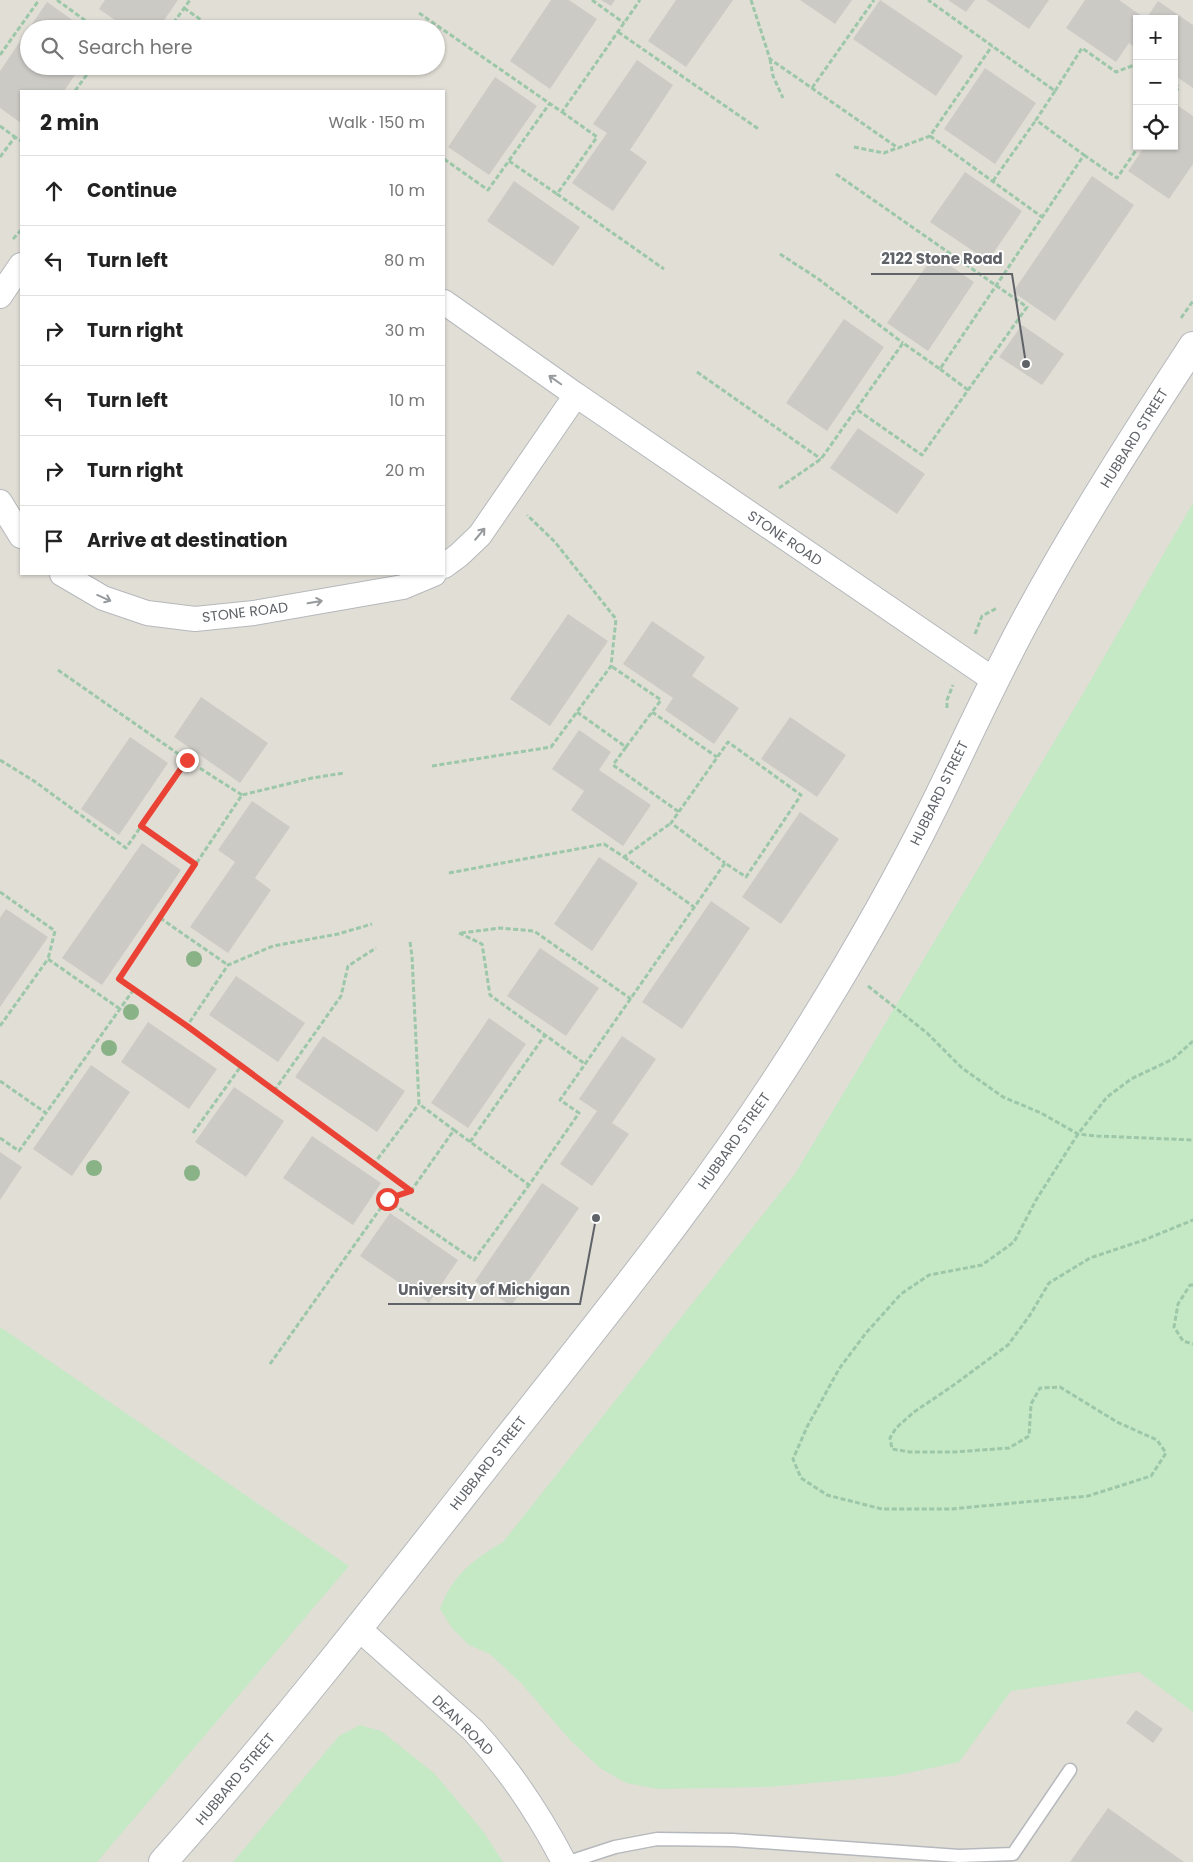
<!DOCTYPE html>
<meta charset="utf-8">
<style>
:root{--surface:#fff;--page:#f2f2f2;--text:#222;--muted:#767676;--line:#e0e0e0}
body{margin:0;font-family:Poppins,sans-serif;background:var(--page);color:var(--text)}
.controls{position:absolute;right:15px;top:15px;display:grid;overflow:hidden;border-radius:0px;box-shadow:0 1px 4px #0004}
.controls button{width:45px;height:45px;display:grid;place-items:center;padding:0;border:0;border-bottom:1px solid var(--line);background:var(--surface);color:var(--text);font:25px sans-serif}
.stop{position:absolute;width:15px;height:15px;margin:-11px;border:4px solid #ea4335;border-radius:50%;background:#fff}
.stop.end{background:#ea4335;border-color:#fff;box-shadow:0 1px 5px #0008}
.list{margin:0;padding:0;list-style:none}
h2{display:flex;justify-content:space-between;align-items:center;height:65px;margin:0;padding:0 20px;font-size:21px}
h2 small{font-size:16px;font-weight:400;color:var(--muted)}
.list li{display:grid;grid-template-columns:32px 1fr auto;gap:15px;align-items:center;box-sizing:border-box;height:70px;padding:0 20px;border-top:1px solid var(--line)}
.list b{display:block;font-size:19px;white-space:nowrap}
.list em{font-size:16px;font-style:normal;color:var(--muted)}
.icon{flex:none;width:28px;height:28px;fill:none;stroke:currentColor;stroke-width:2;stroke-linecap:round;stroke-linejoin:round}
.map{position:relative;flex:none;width:1193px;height:1862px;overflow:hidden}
.search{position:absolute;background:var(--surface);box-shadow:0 1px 4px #0004;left:20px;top:20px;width:425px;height:55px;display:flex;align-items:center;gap:12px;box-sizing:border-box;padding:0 18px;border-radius:28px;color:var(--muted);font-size:19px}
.panel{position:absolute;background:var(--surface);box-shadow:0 1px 4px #0004;left:20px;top:90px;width:425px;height:485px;border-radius:0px}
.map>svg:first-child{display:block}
.education{fill:#e1ded6;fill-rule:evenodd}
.green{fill:#c5e8c5}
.building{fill:#cccac5}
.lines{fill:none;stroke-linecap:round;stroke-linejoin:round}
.service-casing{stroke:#b5b8bc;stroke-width:15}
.minor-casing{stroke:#b5b8bc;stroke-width:26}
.tertiary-casing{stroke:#b5b8bc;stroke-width:30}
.path{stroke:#9cc7a9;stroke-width:3;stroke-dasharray:5 2.5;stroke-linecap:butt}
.service{stroke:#fff;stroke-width:12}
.minor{stroke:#fff;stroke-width:24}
.tertiary{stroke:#fff;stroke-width:28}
.tree{fill:#89b387}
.oneway{stroke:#979a9d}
.route{stroke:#ea4335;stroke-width:6}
.labels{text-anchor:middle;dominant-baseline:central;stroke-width:4;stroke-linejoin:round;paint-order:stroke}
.street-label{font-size:14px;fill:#5f6368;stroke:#fff}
.leader{fill:none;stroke:#5f6368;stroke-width:2}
.callout-dot{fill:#5f6368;stroke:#fff;stroke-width:2}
.callout-label{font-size:15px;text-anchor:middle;font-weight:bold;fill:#5f6368;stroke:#fff;stroke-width:4;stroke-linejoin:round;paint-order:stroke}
</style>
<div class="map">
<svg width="1193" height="1862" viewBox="0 0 1193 1862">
<rect width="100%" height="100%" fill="#f1efe8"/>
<path class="education" d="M0 0H1193V1862H0ZM1137 19H1174V146H1137ZM29 29H436V66H29ZM21 91H444V574H21Z"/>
<path class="green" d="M1193 503V1712L1139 1672 1011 1691 959 1762 894 1776 767 1787 658 1789 626 1783 600 1768 571 1741 522 1684 490 1654 469 1645 452 1628 440 1609C453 1574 473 1560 503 1542L795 1174 1081 697Z
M0 1327 349 1566 97 1862H0Z
M360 1725 381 1731 434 1773 483 1831 503 1862H233L339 1736Z"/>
<path class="building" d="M105 0H178L158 29H128L99 9Z
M551 0H569L597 19 550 89 510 61Z
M601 0H615L611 6Z
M676 0H733L686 67 648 41Z
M800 0H852L835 24Z
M880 0 963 56 936 96 853 39Z
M948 0H975L966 12Z
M986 0H1049L1029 29Z
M1085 0H1119L1146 19H1137V49L1129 43 1116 62 1066 28Z
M1158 1 1193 25V88L1174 75V19H1146Z
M47 2 85 29H29V66H81L64 91H21V123L0 108V71Z
M637 60 673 85 630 150 647 162 613 211 572 183 607 133 593 124Z
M985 68 1036 103 995 164 944 129Z
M495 77 537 106 489 175 448 147Z
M1174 103 1193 116V164L1169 199 1128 171 1145 146H1174Z
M965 172 1022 211 988 261 930 222Z
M1092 176 1134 205 1055 321 1013 292Z
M514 181 580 227 553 266 487 221Z
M934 255 974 282 928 351 887 323Z
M844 319 884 347 827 431 786 403Z
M1022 325 1064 354 1042 385 999 357Z
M858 428 925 474 897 514 830 468Z
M568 614 608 641 550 726 510 699Z
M652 621 705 657 692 676 739 708 714 744 665 710 673 698 623 664Z
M201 697 268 743 240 783 174 737Z
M790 717 846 755 817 797 761 759Z
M579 730 611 752 599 770 651 805 623 846 571 810 584 791 552 769Z
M130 737 168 763 119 835 81 809Z
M252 801 290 827 255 878 271 890 228 953 190 927 235 862 218 850Z
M800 812 839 839 781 924 742 897Z
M142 843 181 870 102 985 62 958Z
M599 857 638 883 592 951 554 924Z
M711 901 750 928 682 1029 642 1002Z
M6 909 48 937 0 1007V918Z
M540 948 599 988 566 1036 507 996Z
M236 976 305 1023 278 1062 209 1015Z
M489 1018 526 1044 468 1128 431 1103Z
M148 1022 217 1069 189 1109 121 1062Z
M323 1036 405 1091 377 1132 295 1077Z
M622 1036 656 1059 612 1123 629 1134 592 1186 560 1164 597 1111 579 1099Z
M91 1065 130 1092 72 1176 33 1149Z
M234 1087 284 1121 246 1177 195 1142Z
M312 1136 381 1183 353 1225 283 1178Z
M0 1152 22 1167 0 1200Z
M542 1183 579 1208 511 1306 475 1281Z
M390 1213 458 1260 429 1303 360 1256Z
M1136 1710 1163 1729 1153 1743 1126 1723Z
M1108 1808 1184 1862H1070Z"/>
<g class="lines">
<defs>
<path id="service" d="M569 1862 615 1847 657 1839 733 1840 959 1856 1013 1854 1070 1770"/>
<path id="minor" d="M0 296 21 265
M444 302 576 395 480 535 459 555 444 566
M576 395 994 680
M0 502 21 536
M62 574 103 598 147 613 195 619 254 613 403 587 434 574
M359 1629 473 1730C510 1770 539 1814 564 1862"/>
<path id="tertiary" d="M163 1862C284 1726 395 1582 507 1439 614 1304 723 1169 813 1022 857 951 898 879 935 804 966 741 995 676 1029 614 1079 522 1136 433 1193 346"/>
</defs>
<use href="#service" class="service-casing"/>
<use href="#minor" class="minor-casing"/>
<use href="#tertiary" class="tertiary-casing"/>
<path class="path" d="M57 0 97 29
M592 0 624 23
M751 0 770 59 898 148 930 136 992 46
M184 8 214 29
M419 13 562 112 640 0
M169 29 190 0
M618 32 760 130
M0 55 39 0
M770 59 773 76 783 98
M266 66 276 73
M1174 84 1179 87 1174 95
M812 88 874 0
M75 91 93 66
M1055 91 1082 48 1116 72 1137 64
M562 112 597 137 557 194 664 269
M0 126 15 137
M930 136 1042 217
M854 147 884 153 897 148
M1084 155 1117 178 1139 146
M0 157 15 137 21 141
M444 159 488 190 550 103
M509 161 557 194
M836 174 1027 307 922 455 856 409
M993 181 1036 120
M13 239 21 230
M780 254 817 278 903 343
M1181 318 1193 301
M940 369 968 390
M697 372 821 459
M779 488 821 459 903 343 940 369 1084 155 1036 120 1055 91 928 0
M975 634 982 616 997 608
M58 670 187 760 242 795
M947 708V700L953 685
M577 712 626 747 661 700 611 666
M652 712 717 757
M626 747 613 765 679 812
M0 760 34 781 126 848 187 760
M432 766 551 747 611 666 616 619 555 542 527 515
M141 826 195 864
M624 857 694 907
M449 873 604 844 624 857 671 823
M0 892 55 931 48 959
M160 918 228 965
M459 933 482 944 490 995 585 1064
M461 933 500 928 534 931 631 999
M410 942 412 956 419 1104 454 1130
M868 986 927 1033 962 1068 1003 1097 1041 1113 1078 1134 1097 1136 1193 1140
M134 989 119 979 242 795 312 778 344 773
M0 1026 48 959 120 1009
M187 1026 411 1191 454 1130 529 1185 579 1113 560 1100 725 863 746 877 801 795 728 742 671 823 725 863
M1193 1041 1173 1059 1131 1079 1107 1097 1078 1134 1036 1200 1014 1242 982 1265 929 1275 901 1294 866 1333 839 1369 807 1427 793 1459 801 1478 827 1495 882 1509H951L1088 1496 1151 1476 1166 1453 1157 1440 1117 1422 1060 1387 1040 1388 1031 1404 1029 1436 1009 1448 954 1452H910L892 1449 890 1438 896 1428 914 1412 951 1387 1008 1345 1030 1315 1049 1283 1090 1258 1144 1240 1193 1220
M0 1081 46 1113 134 989 187 1026 228 965 273 946 338 934 372 924
M274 1091 341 996 348 966 376 948
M193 1133 241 1066
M0 1138 19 1151 46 1113
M470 1142 545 1035
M373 1165 419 1104
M387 1200 474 1260 529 1185
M1193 1285H1190L1178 1304 1174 1327 1183 1341 1193 1344
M270 1364 387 1199 410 1192"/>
<use href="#service" class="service"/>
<use href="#minor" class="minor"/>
<use href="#tertiary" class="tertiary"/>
</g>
<g class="tree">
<circle cx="194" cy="959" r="8"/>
<circle cx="131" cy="1012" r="8"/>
<circle cx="109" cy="1048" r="8"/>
<circle cx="94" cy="1168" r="8"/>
<circle cx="192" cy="1173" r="8"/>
</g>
<defs><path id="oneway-shaft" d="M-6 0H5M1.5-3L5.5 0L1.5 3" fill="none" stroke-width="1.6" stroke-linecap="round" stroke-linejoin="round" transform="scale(1.25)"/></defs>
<g class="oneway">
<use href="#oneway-shaft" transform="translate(555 380) rotate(-145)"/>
<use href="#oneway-shaft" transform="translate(480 534) rotate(-50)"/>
<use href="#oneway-shaft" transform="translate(104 598) rotate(24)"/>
<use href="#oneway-shaft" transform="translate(315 602) rotate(-10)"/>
</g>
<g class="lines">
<path class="route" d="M187 760 141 826 195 864 119 979 187 1026 411 1191 387 1199"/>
</g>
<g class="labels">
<g class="street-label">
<text transform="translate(1134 438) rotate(-58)">HUBBARD STREET</text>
<text transform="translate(785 538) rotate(34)">STONE ROAD</text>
<text transform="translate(245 612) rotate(-7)">STONE ROAD</text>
<text transform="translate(939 793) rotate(-64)">HUBBARD STREET</text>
<text transform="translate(734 1141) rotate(-55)">HUBBARD STREET</text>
<text transform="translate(488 1463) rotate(-52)">HUBBARD STREET</text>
<text transform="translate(463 1725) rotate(44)">DEAN ROAD</text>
<text transform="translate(235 1779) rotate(-50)">HUBBARD STREET</text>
</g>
</g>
<path class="leader" d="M1026 364L1012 274H871M596 1218L580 1304H388"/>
<g class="callout-dot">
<circle cx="1026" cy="364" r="5"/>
<circle cx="596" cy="1218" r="5"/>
</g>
<g class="callout-label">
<text x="942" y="264">2122 Stone Road</text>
<text x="484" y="1295">University of Michigan</text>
</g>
</svg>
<div class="controls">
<button>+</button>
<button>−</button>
<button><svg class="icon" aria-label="locate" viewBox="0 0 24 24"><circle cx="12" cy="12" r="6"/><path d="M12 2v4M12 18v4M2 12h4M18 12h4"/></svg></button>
</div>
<div class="stop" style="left:387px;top:1199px"></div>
<div class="stop end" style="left:187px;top:760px"></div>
<div class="search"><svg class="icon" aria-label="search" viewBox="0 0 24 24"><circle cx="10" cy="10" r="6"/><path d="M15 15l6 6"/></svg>Search here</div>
<section class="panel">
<h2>2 min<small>Walk · 150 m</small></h2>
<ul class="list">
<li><svg class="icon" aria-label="ahead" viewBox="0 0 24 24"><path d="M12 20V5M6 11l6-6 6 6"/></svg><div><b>Continue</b></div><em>10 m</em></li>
<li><svg class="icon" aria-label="left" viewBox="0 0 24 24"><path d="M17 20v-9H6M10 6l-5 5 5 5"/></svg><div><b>Turn left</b></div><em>80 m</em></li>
<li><svg class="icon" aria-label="right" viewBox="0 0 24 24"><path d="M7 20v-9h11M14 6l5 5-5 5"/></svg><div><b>Turn right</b></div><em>30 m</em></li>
<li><svg class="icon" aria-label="left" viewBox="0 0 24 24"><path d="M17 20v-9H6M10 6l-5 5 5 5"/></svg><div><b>Turn left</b></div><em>10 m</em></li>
<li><svg class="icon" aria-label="right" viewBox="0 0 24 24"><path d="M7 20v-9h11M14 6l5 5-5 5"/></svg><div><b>Turn right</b></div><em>20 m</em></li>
<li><svg class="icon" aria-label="arrive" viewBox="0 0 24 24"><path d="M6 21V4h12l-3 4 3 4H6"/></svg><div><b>Arrive at destination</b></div></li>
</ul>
</section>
</div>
